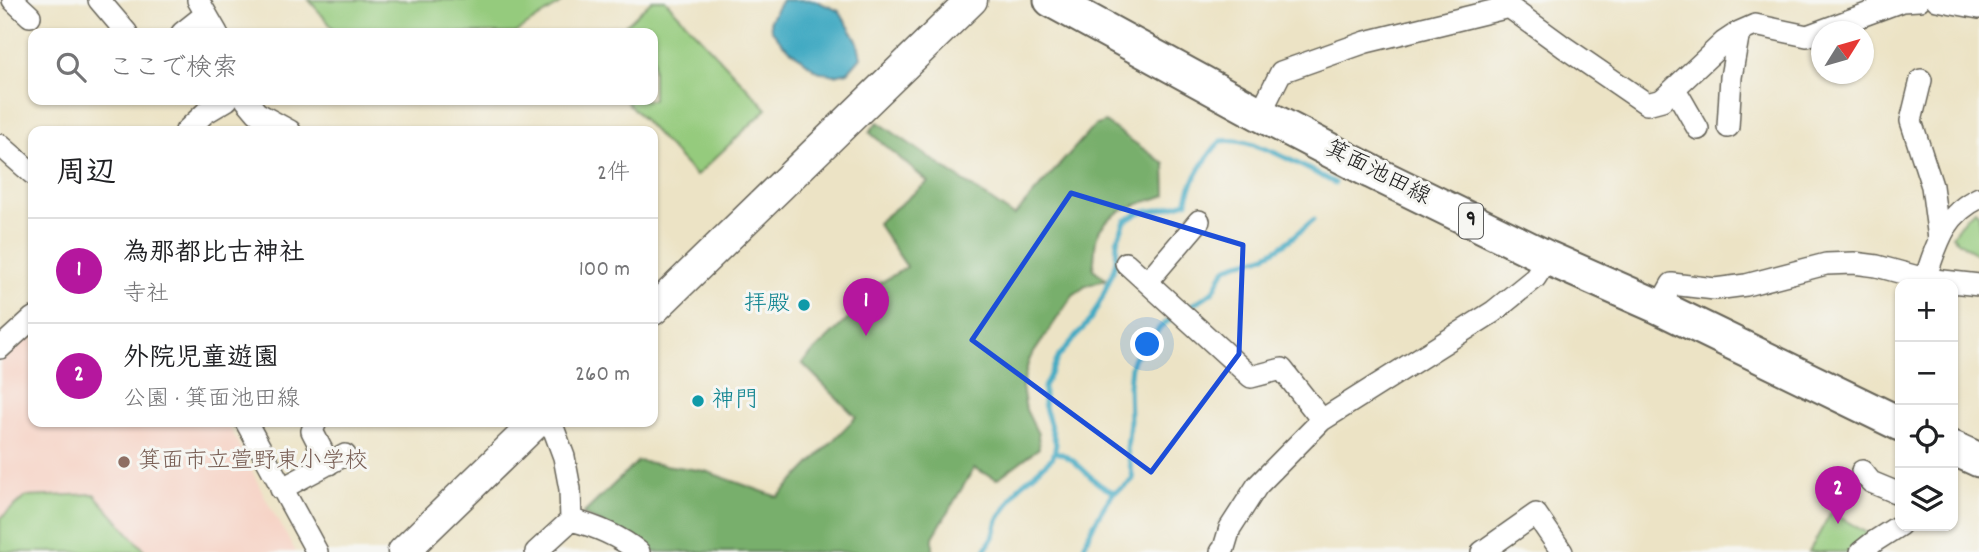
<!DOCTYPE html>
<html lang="ja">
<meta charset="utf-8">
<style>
:root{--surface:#fff;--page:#f6f6f6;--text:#202124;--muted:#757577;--line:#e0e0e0;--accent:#b5179e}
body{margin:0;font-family:Dekko,"Klee One",sans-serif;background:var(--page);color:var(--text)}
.controls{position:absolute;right:21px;bottom:21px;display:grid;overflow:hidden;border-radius:14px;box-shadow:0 2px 5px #0004}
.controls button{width:63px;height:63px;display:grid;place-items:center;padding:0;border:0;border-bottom:2px solid var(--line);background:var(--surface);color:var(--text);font:35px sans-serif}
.compass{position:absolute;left:1811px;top:21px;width:63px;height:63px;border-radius:50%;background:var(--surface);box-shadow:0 2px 5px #0004;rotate:53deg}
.you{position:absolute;left:1148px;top:345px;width:24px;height:24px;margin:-18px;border:5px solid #fff;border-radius:50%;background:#1a73e8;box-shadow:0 0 0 10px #1a73e833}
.badge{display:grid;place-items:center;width:46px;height:46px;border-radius:50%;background:var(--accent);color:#fff;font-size:23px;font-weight:700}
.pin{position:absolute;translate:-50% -58px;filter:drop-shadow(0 2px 4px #0008)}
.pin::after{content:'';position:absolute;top:37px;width:24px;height:21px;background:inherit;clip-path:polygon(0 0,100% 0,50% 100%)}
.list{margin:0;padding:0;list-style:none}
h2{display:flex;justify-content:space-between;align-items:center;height:91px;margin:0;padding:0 28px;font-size:30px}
h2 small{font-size:23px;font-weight:400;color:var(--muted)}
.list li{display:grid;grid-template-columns:46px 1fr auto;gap:21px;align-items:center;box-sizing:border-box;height:105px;padding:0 28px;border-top:2px solid var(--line)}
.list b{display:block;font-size:26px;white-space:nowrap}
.list p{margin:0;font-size:23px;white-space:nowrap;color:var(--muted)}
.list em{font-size:23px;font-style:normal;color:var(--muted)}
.icon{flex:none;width:38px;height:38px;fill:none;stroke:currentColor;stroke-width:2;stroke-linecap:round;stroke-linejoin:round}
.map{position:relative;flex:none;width:1979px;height:552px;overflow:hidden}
.search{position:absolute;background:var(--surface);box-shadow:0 2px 5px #0004;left:28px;top:28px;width:630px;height:77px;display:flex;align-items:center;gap:18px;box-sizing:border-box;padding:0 24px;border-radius:14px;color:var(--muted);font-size:26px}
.panel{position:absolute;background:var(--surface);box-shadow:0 2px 5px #0004;left:28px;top:126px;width:630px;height:301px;border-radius:14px}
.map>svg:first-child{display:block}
.built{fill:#f6d2c4}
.green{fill:#95cb7d;stroke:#58744c;stroke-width:2}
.forest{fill:#78af6c;stroke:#4a6644;stroke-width:2}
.water{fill:#43aac3;stroke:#306370;stroke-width:2}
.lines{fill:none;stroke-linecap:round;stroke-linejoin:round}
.stream{stroke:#43aac3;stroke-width:5}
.street-casing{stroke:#656257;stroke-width:24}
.secondary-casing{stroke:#656257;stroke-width:33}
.primary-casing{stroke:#656257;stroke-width:37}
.street{stroke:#fff;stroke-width:21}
.secondary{stroke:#fff;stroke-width:30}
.primary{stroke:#fff;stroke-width:33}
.marked{fill:none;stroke:#1d4ed8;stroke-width:5;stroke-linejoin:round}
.culture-dot{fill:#0f9aa8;stroke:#f6f6f2;stroke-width:2.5}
.education-dot{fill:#8d6e63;stroke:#f6f6f2;stroke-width:2.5}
.labels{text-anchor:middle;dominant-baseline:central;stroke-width:6;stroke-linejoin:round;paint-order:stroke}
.shield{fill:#f6f6f2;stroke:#5d5d5c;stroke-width:2}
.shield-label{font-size:21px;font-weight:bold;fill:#1c1c1c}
.street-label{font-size:23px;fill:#1c1c1c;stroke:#f6f6f2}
.culture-label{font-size:23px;fill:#0d838f;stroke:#f6f6f2;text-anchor:end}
.education-label{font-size:23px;fill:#785e54;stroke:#f6f6f2;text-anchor:start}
</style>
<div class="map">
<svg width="1979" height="552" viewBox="0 0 1979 552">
<rect width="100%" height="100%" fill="#f6f6f2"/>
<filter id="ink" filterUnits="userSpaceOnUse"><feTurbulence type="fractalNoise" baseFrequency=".0143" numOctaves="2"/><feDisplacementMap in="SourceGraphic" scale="14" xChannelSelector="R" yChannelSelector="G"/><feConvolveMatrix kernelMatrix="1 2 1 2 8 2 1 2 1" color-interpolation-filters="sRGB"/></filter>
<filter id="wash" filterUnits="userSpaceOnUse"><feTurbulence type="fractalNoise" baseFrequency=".00686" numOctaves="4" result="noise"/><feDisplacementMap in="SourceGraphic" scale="28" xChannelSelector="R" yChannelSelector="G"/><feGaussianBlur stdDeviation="1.57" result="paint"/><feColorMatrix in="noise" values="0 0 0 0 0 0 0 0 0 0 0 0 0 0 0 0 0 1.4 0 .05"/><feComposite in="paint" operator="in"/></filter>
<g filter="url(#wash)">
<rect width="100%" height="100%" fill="#ece3c5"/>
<path class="built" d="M33 328V422H227L268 503 296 552H0V358Z"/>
<path class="green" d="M309 0H566L515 33H337Z
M652 0H665L767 109 696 176 625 100H653V33H617Z
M1975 210 1979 214V257L1952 236 1966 217Z
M94 494 146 552H0V519L25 497Z
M1831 512 1870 535 1851 552H1809Z"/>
<path class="forest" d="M878 122 1014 216 1094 126 1105 122 1165 164 1166 195C1142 204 1107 209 1097 236 1094 246 1095 259 1093 269L1106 279 1086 286 1073 295 1029 360 1022 387 1026 410 1038 434 1039 448 997 479 974 468 933 537V552H651L634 540 583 514 638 461 705 471 778 497 856 417 802 363 862 305 858 296 907 267 877 223 928 182 869 132Z"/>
<path class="water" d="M782 0H814L839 11 857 40 861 57 848 72 834 75 817 71 783 44 771 29 770 20Z"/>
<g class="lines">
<path class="stream" d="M1185 309C1194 303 1205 298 1213 291 1219 284 1219 274 1227 268 1237 261 1248 262 1259 258 1280 250 1296 235 1313 220
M1056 452C1080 458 1093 488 1116 492
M984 552 994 535 998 520 1019 487 1053 457 1056 444 1044 404V387L1059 356 1091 319 1102 298 1113 271 1116 260 1117 241 1125 221 1140 212 1158 210 1187 202C1187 187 1209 152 1221 141 1254 136 1306 169 1335 183
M1083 552C1084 540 1106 500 1115 492 1122 487 1126 487 1133 479L1127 449 1130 420 1129 385 1131 366 1134 357 1148 345 1160 327 1177 315"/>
</g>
</g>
<g filter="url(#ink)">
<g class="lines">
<defs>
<path id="street" d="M13 0 30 16
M99 0 127 33
M198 0 217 33
M1937 0 1979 8
M182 33 206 14
M1921 80 1911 121 1932 186 1939 239
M1675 89 1698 129
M246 100 257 113 290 131
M1260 114 1281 72 1366 42 1509 7 1564 47 1647 104 1662 100 1724 42 1739 32 1755 25 1807 36 1902 1 1919 0
M1728 127 1731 77 1739 32
M186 131 205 113 227 100
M0 145 33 174
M1126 263 1251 377 1282 369 1322 420
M1925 279C1937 245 1943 215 1979 198
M1147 282 1199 221
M1659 307 1672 284 1715 289 1746 285 1826 264 1854 263 1877 266 1925 279 1979 285
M0 348 33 318
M246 422 317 552
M316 422 312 431 329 464
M1862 471 1871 482 1900 494
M281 489 345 455
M571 520C595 526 619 536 639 552
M536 552 571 520 570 489 564 457 551 422
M1221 552 1224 548 1230 528 1257 486 1322 420 1493 312 1535 278 1548 258
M1482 552 1536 514 1562 552
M1861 552 1875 541 1900 525"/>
<path id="secondary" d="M653 310 972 0
M403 552 537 422"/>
<path id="primary" d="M1051 0 1260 114 1372 172 1548 258 1659 307 1900 424
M1953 448 1979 460"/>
</defs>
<use href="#street" class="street-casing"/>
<use href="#secondary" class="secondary-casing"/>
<use href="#primary" class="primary-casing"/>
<use href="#street" class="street"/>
<use href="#secondary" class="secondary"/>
<use href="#primary" class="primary"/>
</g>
</g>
<path class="marked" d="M1071 193 1243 245 1239 354 1151 472 972 340Z"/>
<g class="culture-dot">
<circle cx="804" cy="305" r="7"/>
<circle cx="698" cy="401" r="7"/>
</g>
<circle class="education-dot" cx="124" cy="462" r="7"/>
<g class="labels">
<rect class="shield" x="1459" y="203.5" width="24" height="35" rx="5"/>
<g class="shield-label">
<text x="1471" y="221">9</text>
</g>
<g class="street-label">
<text transform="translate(1377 174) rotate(27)">箕面池田線</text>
</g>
<g class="culture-label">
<text x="790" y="305">拝殿</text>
<text x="712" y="401" text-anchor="start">神門</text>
</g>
<g class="education-label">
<text x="138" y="462">箕面市立萱野東小学校</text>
</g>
</g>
</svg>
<div class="controls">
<button>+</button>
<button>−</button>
<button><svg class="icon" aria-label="locate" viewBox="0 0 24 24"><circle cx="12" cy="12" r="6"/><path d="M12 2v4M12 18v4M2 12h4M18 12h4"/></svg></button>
<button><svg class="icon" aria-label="layers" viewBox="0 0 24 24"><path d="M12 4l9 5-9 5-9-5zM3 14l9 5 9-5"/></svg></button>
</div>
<svg class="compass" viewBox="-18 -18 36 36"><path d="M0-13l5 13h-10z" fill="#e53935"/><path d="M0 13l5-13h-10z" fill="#757577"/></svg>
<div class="you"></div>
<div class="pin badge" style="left:866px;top:336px">1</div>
<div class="pin badge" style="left:1838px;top:524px">2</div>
<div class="search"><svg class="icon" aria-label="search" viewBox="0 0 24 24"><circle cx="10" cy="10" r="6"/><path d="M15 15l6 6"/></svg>ここで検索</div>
<section class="panel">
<h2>周辺<small>2件</small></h2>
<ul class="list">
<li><span class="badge">1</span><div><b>為那都比古神社</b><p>寺社</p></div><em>100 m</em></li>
<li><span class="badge">2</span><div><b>外院児童遊園</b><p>公園 · 箕面池田線</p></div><em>260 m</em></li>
</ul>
</section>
</div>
